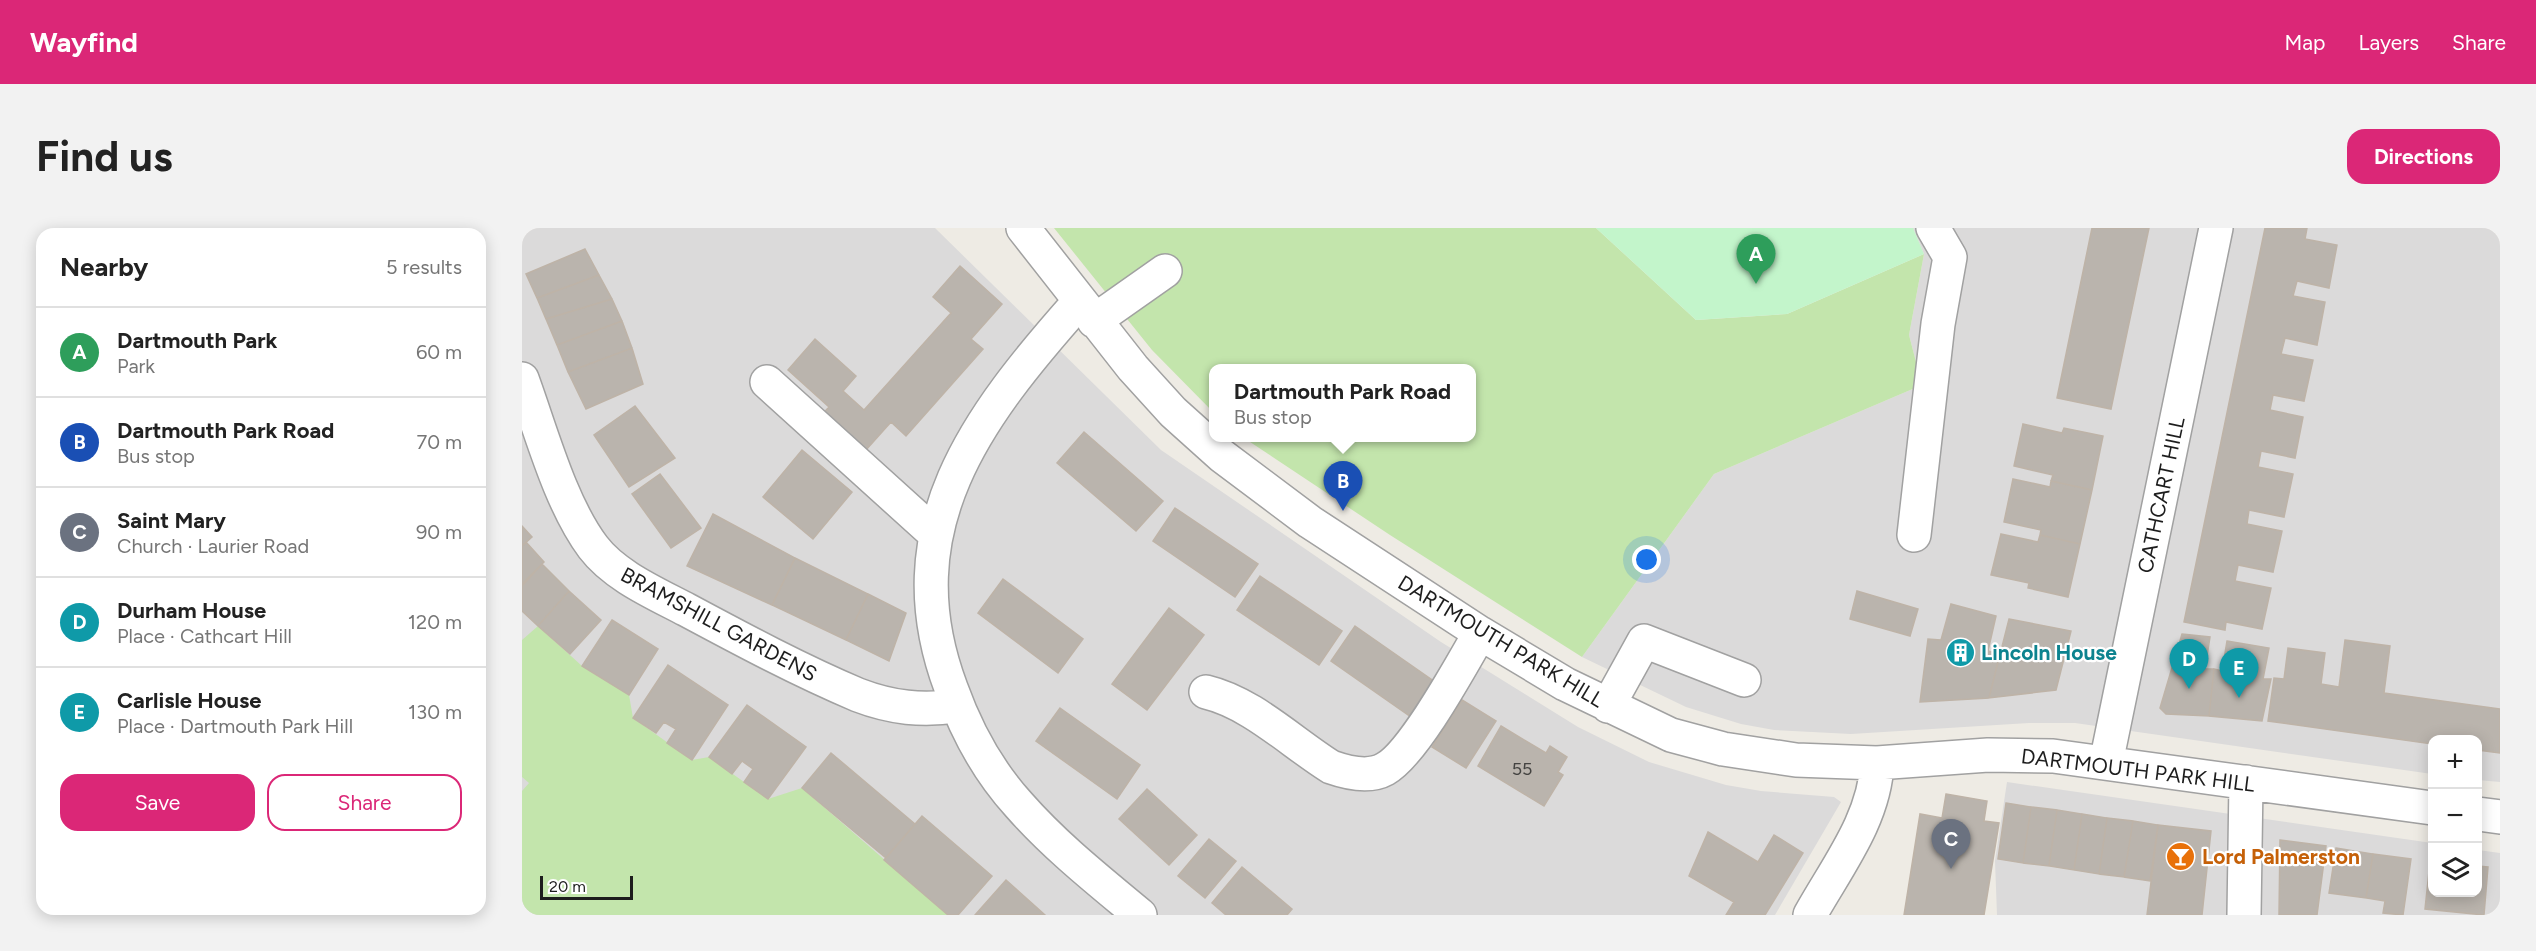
<!DOCTYPE html>
<meta charset="utf-8">
<style>
:root{--surface:#fff;--page:#f2f2f2;--text:#222;--muted:#767676;--line:#e0e0e0;--accent:#db2777}
body{margin:0;font-family:Figtree,sans-serif;background:var(--page);color:var(--text)}
.controls{position:absolute;right:18px;bottom:18px;display:grid;overflow:hidden;border-radius:12px;box-shadow:0 3px 15px #0003}
.controls button{width:54px;height:54px;display:grid;place-items:center;padding:0;border:0;border-bottom:2px solid var(--line);background:var(--surface);color:var(--text);font:30px sans-serif}
.scale{position:absolute;left:18px;bottom:15px;width:93px;box-sizing:border-box;padding-left:6px;border:3px solid #1d1d1d;border-top:0;font-size:16px;line-height:21px;white-space:nowrap;color:#1d1d1d;-webkit-text-stroke:4px #fff;paint-order:stroke}
.you{position:absolute;left:1125px;top:332px;width:21px;height:21px;margin:-15px;border:4px solid #fff;border-radius:50%;background:#1a73e8;box-shadow:0 0 0 9px #1a73e833}
.badge{display:grid;place-items:center;width:39px;height:39px;border-radius:50%;background:var(--accent);color:#fff;font-size:20px;font-weight:700}
.pin{position:absolute;translate:-50% -50px;filter:drop-shadow(0 2px 3px #0008)}
.pin::after{content:'';position:absolute;top:32px;width:21px;height:18px;background:inherit;clip-path:polygon(0 0,100% 0,50% 100%)}
.popup{position:absolute;left:687px;top:136px;width:267px;height:78px;box-sizing:border-box;display:grid;place-content:center;border-radius:12px;background:var(--surface);filter:drop-shadow(0 2px 4px #0005);font-size:20px;white-space:nowrap;color:var(--muted)}
.popup b{font-size:22px;color:var(--text)}
.popup::after{content:'';position:absolute;left:50%;top:100%;margin-left:-12px;border:12px solid transparent;border-top-color:var(--surface)}
.list{margin:0;padding:0;list-style:none}
h2{display:flex;justify-content:space-between;align-items:center;height:78px;margin:0;padding:0 24px;font-size:26px}
h2 small{font-size:20px;font-weight:400;color:var(--muted)}
.list li{display:grid;grid-template-columns:39px 1fr auto;gap:18px;align-items:center;box-sizing:border-box;height:90px;padding:0 24px;border-top:2px solid var(--line)}
.list b{display:block;font-size:22px;white-space:nowrap}
.list p{margin:0;font-size:20px;white-space:nowrap;color:var(--muted)}
.list em{font-size:20px;font-style:normal;color:var(--muted)}
.actions{display:flex;gap:12px;padding:18px 24px}
.actions a{flex:1;padding:14px 0;border:2px solid var(--accent);border-radius:18px;text-align:center;font-size:21px;color:var(--accent)}
.actions .main{background:var(--accent);color:#fff}
.icon{flex:none;width:33px;height:33px;fill:none;stroke:currentColor;stroke-width:2;stroke-linecap:round;stroke-linejoin:round}
.map{position:relative;flex:none;width:1978px;height:687px;overflow:hidden;border-radius:18px}
header{display:flex;align-items:center;gap:36px;box-sizing:border-box;height:84px;padding:0 30px;background:var(--accent);color:#fff}
header strong{font-size:28px}
nav{display:flex;gap:33px;margin-inline-start:auto;font-size:21px}
.intro{display:flex;align-items:center;justify-content:space-between;box-sizing:border-box;height:144px;padding:0 36px}
h1{margin:0;font-size:42px}
.button{padding:15px 27px;border-radius:18px;background:var(--accent);color:#fff;font-size:21px;font-weight:700}
main{display:flex;gap:36px;padding:0 36px}
aside{flex:1;background:var(--surface);border-radius:18px;box-shadow:0 3px 15px #0003}
.map>svg:first-child{display:block}
.residential{fill:#dbdada}
.grass{fill:#c3e5ac}
.park{fill:#c3f5cb}
.building{fill:#bab4ad;stroke:#beb3a7;stroke-width:1.5}
.lines{fill:none;stroke-linecap:round;stroke-linejoin:round}
.minor-casing{stroke:#a1a1a1;stroke-width:36}
.minor{stroke:#fff;stroke-width:33}
.labels{text-anchor:middle;dominant-baseline:central;stroke-width:4.5;stroke-linejoin:round;paint-order:stroke}
.number-label{font-size:18px;fill:#444341}
.street-label{font-size:21px;fill:#1d1d1d;stroke:#fff}
.culture-label{font-size:21px;font-weight:bold;fill:#0d838f;stroke:#fff;text-anchor:start}
.food-label{font-size:21px;font-weight:bold;fill:#c56008;stroke:#fff;text-anchor:start}
</style>
<header>
<strong>Wayfind</strong>
<nav><a>Map</a><a>Layers</a><a>Share</a></nav>
</header>
<div class="intro"><h1>Find us</h1><a class="button">Directions</a></div>
<main>
<aside>
<h2>Nearby<small>5 results</small></h2>
<ul class="list">
<li><span class="badge" style="background:#2e9e5b">A</span><div><b>Dartmouth Park</b><p>Park</p></div><em>60 m</em></li>
<li><span class="badge" style="background:#1a4fb4">B</span><div><b>Dartmouth Park Road</b><p>Bus stop</p></div><em>70 m</em></li>
<li><span class="badge" style="background:#6b7280">C</span><div><b>Saint Mary</b><p>Church · Laurier Road</p></div><em>90 m</em></li>
<li><span class="badge" style="background:#0f9aa8">D</span><div><b>Durham House</b><p>Place · Cathcart Hill</p></div><em>120 m</em></li>
<li><span class="badge" style="background:#0f9aa8">E</span><div><b>Carlisle House</b><p>Place · Dartmouth Park Hill</p></div><em>130 m</em></li>
</ul>
<div class="actions"><a class="main">Save</a><a>Share</a></div>
</aside>
<div class="map">
<svg width="1978" height="687" viewBox="0 0 1978 687">
<rect width="100%" height="100%" fill="#eeebe4"/>
<path class="residential" d="M0 0H413L639 222 919 414 1056 499 1127 534 1204 557 1239 563 1312 569 1319 574 1253 687H0Z
M1391 0H1978V554L1956 552V512H1910V546L1553 495H1507L1329 506 1252 502 1219 496 1164 479 1060 429 1192 246 1400 157 1387 107 1402 26Z
M1485 554 1910 615V664H1956V622L1978 625V687H1475L1473 633Z"/>
<path class="grass" d="M532 0H1074L1174 92 1265 86 1402 26 1387 107 1400 157 1192 246 1060 429 868 307 722 210H950V140H692V185L630 122Z
M16 398 60 438 107 467 111 490 170 532 187 529 246 571 280 560 426 687H0V563L7 555 0 549V412Z"/>
<path class="park" d="M1074 0H1391L1402 26 1265 86 1174 92Z"/>
<path class="building" d="M1570 0H1627L1589 181 1535 170Z
M1743 0H1785L1783 11 1815 17 1807 60 1775 53 1771 68 1803 74 1795 117 1763 110 1759 126 1791 132 1782 173 1751 167 1748 182 1781 189 1773 230 1739 223 1736 239 1771 246 1762 289 1727 282 1725 296 1760 303 1751 344 1716 337 1713 353 1749 360 1740 401 1704 394 1703 402 1662 394Z
M63 21 77 47 15 70 4 46Z
M438 38 480 76 449 111 461 121 384 208 369 194 335 232 293 194 307 179 266 142 293 111 334 148 321 163 342 182 429 85 411 69Z
M77 47 90 71 24 91 15 70Z
M90 71 100 93 35 117 24 91Z
M100 93 110 120 46 144 35 117Z
M110 120 121 156 64 181 46 144Z
M113 178 153 230 107 259 72 207Z
M1501 196 1540 205 1542 200 1581 208 1570 262 1529 253 1531 247 1492 238Z
M562 204 641 273 614 303 535 235Z
M280 222 330 264 291 311 241 269Z
M138 246 179 300 149 320 110 266Z
M1491 251 1528 259 1529 253 1570 262 1558 316 1518 307 1519 302 1482 294Z
M653 280 736 336 713 369 631 313Z
M191 286 273 330 250 377 165 338Z
M0 298 10 309 0 318Z
M1479 306 1516 314 1518 307 1558 316 1546 369 1506 360 1507 355 1469 347Z
M4 314 22 334 0 356V318Z
M273 330 346 366 324 412 250 377Z
M20 336 47 363 16 398 0 383V358Z
M738 348 820 403 797 437 715 382Z
M481 351 561 411 536 445 456 385Z
M47 363 79 392 48 426 16 398Z
M1335 363 1396 381 1388 408 1328 391Z
M346 366 384 385 367 433 324 412Z
M1429 376 1474 388 1466 423 1478 426 1467 470 1398 474 1406 411 1419 412Z
M647 380 682 407 625 482 590 456Z
M1487 391 1549 403 1534 462 1467 470Z
M90 392 136 421 107 467 60 438Z
M833 398 913 454 889 489 809 433Z
M1660 406 1688 409 1683 441H1692L1687 488 1644 486 1638 480Z
M1823 412 1868 418 1862 465 1978 481V525L1956 522V512H1910V516L1746 493 1752 450 1762 451 1766 420 1803 425 1799 456 1817 459Z
M1705 413 1747 420 1741 451H1749L1740 493 1687 488 1692 441 1700 443Z
M146 437 206 477 170 532 145 515 154 501 142 494 134 505 111 490Z
M940 472 974 493 944 540 910 519Z
M225 477 284 519 246 571 222 554 231 541 220 533 210 546 187 529Z
M538 480 618 537 595 571 514 513Z
M979 498 1024 525 1028 518 1045 529 1036 544 1041 547 1022 578 956 538Z
M309 525 393 596 364 630 280 560Z
M625 561 675 607 647 637 597 591Z
M1424 566 1465 573 1462 593 1477 595 1462 687H1382L1398 586 1420 590Z
M1484 575 1509 579 1501 635 1476 631Z
M1509 579 1535 582 1527 638 1501 635Z
M1535 582 1560 586 1552 642 1527 638Z
M1560 586 1585 590 1577 646 1552 642Z
M400 588 470 648 436 687H426L362 632Z
M1585 590 1611 593 1602 649 1577 646Z
M1611 593 1636 597 1628 653 1602 649Z
M1636 597 1689 603 1680 687H1625Z
M1186 604 1236 634 1252 607 1281 625 1243 687H1204L1212 674 1167 648Z
M687 611 714 633 683 670 656 648Z
M1758 612 1804 618 1795 687H1757Z
M1814 620 1851 626 1844 670 1807 665Z
M1851 626 1889 631 1881 687 1861 685 1863 673 1844 670Z
M1908 634H1910V664H1956V638L1966 639 1962 687 1903 681Z
M720 639 770 681 765 687H704L690 675Z
M484 652 523 687H453Z"/>
<g class="lines">
<defs>
<path id="minor" d="M501 0 611 140 651 184 700 228 788 294 958 405 1043 456 1149 507 1201 521 1274 532 1355 535 1466 527 1531 528 1910 580
M557 74C455 189 369 300 429 460 444 502 466 543 497 577 533 618 576 652 618 687
M572 93 643 43
M0 151C19 203 38 275 71 319 93 348 133 365 165 382 221 412 277 442 336 467 370 480 400 483 435 478
M245 154 413 306
M1392 307 1416 96 1428 29 1411 0
M684 464C730 475 769 514 809 539 826 545 847 550 863 541 892 525 940 436 958 405
M1086 478 1122 413 1222 452
M1584 535 1694 0
M1956 586 1978 589
M1288 687C1314 640 1353 591 1355 535
M1722 687 1724 554"/>
</defs>
<use href="#minor" class="minor-casing"/>
<use href="#minor" class="minor"/>
</g>
<defs>
<symbol id="building-disc" viewBox="-11 -11 22 22"><circle r="9.5" fill="#0f9aa8" stroke="#fff"/><path d="M-4-6H4V6H1V3H-1V6H-4ZM-2.5-4.3h1.7v1.8h-1.7ZM.8-4.3h1.7v1.8H.8ZM-2.5-1h1.7V.8h-1.7ZM.8-1h1.7V.8H.8Z" fill="#fff"/></symbol>
<symbol id="bar-disc" viewBox="-11 -11 22 22"><circle r="9.5" fill="#e8710a" stroke="#fff"/><path d="M-6-5H6L.8 .8V4.5H3.5V6h-7V4.5H-.8V.8Z" fill="#fff"/></symbol>
</defs>
<g fill-rule="evenodd">
<use href="#building-disc" x="1422" y="408" width="33" height="33"/>
<use href="#bar-disc" x="1642" y="612" width="33" height="33"/>
</g>
<g class="labels">
<g class="number-label">
<text x="1000" y="541">55</text>
</g>
<g class="street-label">
<text transform="translate(1639 267) rotate(-78)">CATHCART HILL</text>
<text transform="translate(197 396) rotate(28)">BRAMSHILL GARDENS</text>
<text transform="translate(979 413) rotate(31)">DARTMOUTH PARK HILL</text>
<text transform="translate(1616 542) rotate(7)">DARTMOUTH PARK HILL</text>
</g>
<g class="culture-label">
<text x="1459" y="424">Lincoln House</text>
</g>
<g class="food-label">
<text x="1680" y="628">Lord Palmerston</text>
</g>
</g>
</svg>
<div class="controls">
<button>+</button>
<button>−</button>
<button><svg class="icon" aria-label="layers" viewBox="0 0 24 24"><path d="M12 4l9 5-9 5-9-5zM3 14l9 5 9-5"/></svg></button>
</div>
<div class="scale">20 m</div>
<div class="you"></div>
<div class="pin badge" style="left:1234px;top:56px;background:#2e9e5b">A</div>
<div class="pin badge" style="left:821px;top:283px;background:#1a4fb4">B</div>
<div class="popup"><b>Dartmouth Park Road</b>Bus stop</div>
<div class="pin badge" style="left:1429px;top:641px;background:#6b7280">C</div>
<div class="pin badge" style="left:1667px;top:461px;background:#0f9aa8">D</div>
<div class="pin badge" style="left:1717px;top:470px;background:#0f9aa8">E</div>
</div>
</main>
